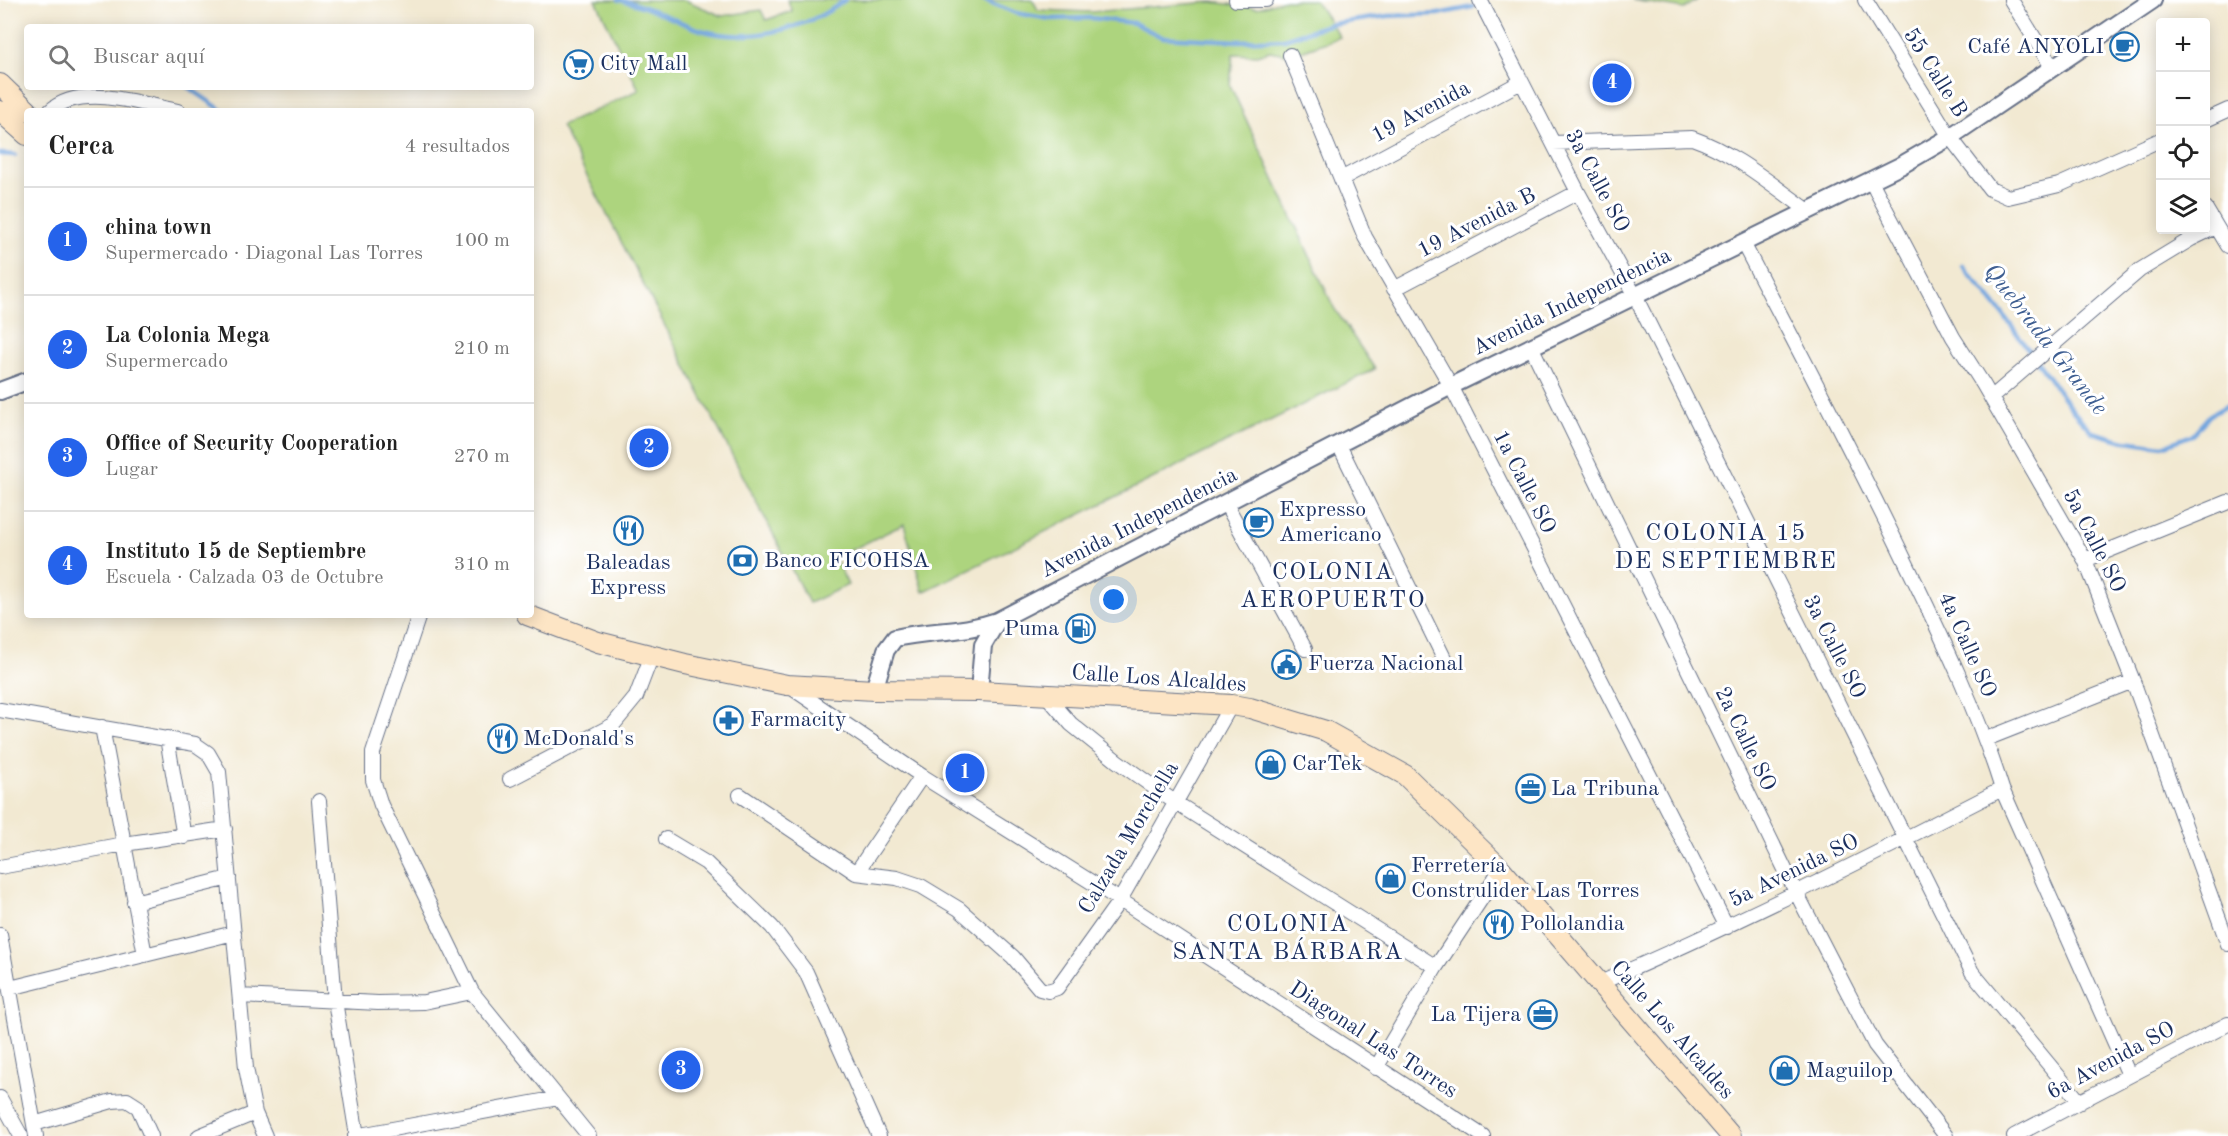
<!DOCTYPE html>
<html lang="es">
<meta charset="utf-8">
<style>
:root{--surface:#fff;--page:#f2f2f2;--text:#222;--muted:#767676;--line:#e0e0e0;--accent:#2563eb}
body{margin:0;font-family:"Old Standard TT",serif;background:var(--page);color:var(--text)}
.controls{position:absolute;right:18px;top:18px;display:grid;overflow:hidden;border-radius:6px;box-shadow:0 3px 15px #0003}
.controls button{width:54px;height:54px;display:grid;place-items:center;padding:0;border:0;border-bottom:2px solid var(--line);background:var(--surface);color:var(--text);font:30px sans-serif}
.you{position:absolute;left:1114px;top:600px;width:21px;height:21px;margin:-15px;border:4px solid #fff;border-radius:50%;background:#1a73e8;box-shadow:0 0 0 9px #1a73e833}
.badge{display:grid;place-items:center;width:39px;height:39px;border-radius:50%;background:var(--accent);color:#fff;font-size:20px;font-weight:700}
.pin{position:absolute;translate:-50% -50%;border:3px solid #fff;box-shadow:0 2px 6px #0006}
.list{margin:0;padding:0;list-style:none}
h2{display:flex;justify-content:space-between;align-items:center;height:78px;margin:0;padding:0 24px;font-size:26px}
h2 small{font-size:20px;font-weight:400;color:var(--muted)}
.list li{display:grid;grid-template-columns:39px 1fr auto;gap:18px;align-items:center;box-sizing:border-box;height:108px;padding:0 24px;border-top:2px solid var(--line)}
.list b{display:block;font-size:22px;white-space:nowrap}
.list p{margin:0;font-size:20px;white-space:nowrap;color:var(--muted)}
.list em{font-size:20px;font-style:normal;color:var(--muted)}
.icon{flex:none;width:33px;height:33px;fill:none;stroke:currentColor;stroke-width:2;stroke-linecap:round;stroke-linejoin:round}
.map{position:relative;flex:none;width:2228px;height:1136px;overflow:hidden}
.search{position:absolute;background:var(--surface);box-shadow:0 3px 15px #0003;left:24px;top:24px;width:510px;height:66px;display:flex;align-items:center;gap:15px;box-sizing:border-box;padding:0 21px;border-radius:6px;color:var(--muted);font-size:22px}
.panel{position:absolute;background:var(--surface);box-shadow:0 3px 15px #0003;left:24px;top:108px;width:510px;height:510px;border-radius:6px}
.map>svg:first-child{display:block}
.green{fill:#add47e;stroke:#64826e;stroke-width:1.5}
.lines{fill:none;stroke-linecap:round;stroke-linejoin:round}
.stream{stroke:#72a5de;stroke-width:4.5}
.minor-casing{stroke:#667087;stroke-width:16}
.tertiary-casing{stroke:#667087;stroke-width:20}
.secondary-casing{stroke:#667087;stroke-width:22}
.minor{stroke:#fff;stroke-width:14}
.tertiary{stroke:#fff;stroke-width:16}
.secondary{stroke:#fde5c5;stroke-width:20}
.labels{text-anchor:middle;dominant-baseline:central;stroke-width:6;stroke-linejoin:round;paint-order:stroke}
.poi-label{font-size:22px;fill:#1b2f5e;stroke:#fff;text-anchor:start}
.street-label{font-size:22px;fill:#1b2f5e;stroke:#fff}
.water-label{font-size:24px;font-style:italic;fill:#3e5e91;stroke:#fff}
.neighbourhood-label{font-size:24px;letter-spacing:1.5px;fill:#1b2f5e;stroke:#fff}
</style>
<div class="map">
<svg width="2228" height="1136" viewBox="0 0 2228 1136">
<rect width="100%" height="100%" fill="#fff"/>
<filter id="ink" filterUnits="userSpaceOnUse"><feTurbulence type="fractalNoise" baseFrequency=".0167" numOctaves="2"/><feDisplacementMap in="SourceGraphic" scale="12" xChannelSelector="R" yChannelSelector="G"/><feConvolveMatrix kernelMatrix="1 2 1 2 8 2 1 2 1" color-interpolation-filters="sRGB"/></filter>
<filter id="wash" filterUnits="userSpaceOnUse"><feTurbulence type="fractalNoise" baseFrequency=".008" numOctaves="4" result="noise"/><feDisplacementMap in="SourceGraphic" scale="24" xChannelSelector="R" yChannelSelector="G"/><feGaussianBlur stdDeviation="1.35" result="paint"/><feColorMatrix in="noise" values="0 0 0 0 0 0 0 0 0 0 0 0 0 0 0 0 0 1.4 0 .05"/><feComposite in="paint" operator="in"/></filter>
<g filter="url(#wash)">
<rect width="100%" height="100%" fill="#f2e9d2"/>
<path class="green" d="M596 0H685L722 16 761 10 766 20 792 11 787 0H1033L1038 10 1091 12 1212 2 1257 8 1285 0H1315L1340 37 1290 55 1270 51 1257 55 1233 54 1230 85 1334 308 1375 369 923 592 904 524 835 558 848 585 809 603 561 126 639 90Z
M1632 0H1697L1684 9Z"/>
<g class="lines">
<path class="stream" d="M619 0C648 5 673 21 701 30 747 44 808 29 845 0
M984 0 1016 13 1050 19 1091 18 1134 23 1162 37 1239 41 1284 39 1331 24 1388 16 1438 14 1473 7
M188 87 223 111
M0 154 15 155
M1963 266 2002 313 2073 411 2092 432 2125 441 2163 446 2192 435 2210 415 2228 405"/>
</g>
</g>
<g filter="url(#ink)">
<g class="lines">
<defs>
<path id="minor" d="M1236 0H1266
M1480 0 1578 192 1635 296 1972 972 2080 1102
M1865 0 1950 137 1990 189 2008 197 2059 185 2160 140
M2011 0 2052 67
M1290 55 1365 237 1451 386 1727 927
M50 111C81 83 142 104 178 111
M2206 120 2228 110
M1553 143 1692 138C1735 153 1772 185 1809 211
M1341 179 1521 82
M1871 181 1953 337 1983 384 2085 560 2133 681 2228 944
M2206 209 2228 246
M1743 243C1799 351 1856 458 1908 567 1943 639 1978 712 2002 789L2129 1075
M1394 289 1578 192
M1531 346 1797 894 1875 1045 1946 1136
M1991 398 2140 270 2191 239 2216 227
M1339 445 1445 660
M1226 504 1305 649
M2085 560 2228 502
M419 615 373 753V780L381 805 472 992 589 1136
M789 686 922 776 1120 900 1483 1136
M1046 695 1071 724 1117 761 1176 803 1436 967
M0 710 195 744 208 753 219 772 246 1068 255 1113 265 1136
M102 727 145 955
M167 738 184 837
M1986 739 2133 681
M510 779 613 725 636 697 652 655
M740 795 856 873 897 878 921 886 959 909 1013 957 1040 989 1048 991 1057 988 1120 900 1231 705
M319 801 335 1001 357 1136
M666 839 706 863 772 927 806 972 879 1136
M0 867 124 844 225 829
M856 873 922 776
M134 902 229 878
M0 935 36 1136
M1600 983C1737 924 1870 857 2002 789
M10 988 234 933
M240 996 378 1003 424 1002 472 992
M1376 1068 1436 967 1501 869
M0 1098 21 1136
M34 1124 112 1101 127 1100 138 1107 151 1136
M199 1136 255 1113
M355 1136 558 1098
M2014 1136 2228 1024"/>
<path id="tertiary" d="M0 391 27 381
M874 690 886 650 895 638C930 630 962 633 997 621L1451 386 1900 166 1950 137 2153 0
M979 691 983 645 997 621"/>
<path id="secondary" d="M0 84 28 111
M0 111 27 135
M527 615 598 642 685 664 787 685 874 690 979 691 1231 705 1250 708 1326 731 1405 775 1501 869 1731 1136"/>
</defs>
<use href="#minor" class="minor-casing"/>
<use href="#tertiary" class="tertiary-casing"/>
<use href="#secondary" class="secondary-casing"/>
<use href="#minor" class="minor"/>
<use href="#tertiary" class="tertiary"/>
<use href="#secondary" class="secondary"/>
</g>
</g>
<defs>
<symbol id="cafe-ring" viewBox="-11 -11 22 22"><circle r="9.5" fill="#fff" stroke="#1f6fb2" stroke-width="1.5"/><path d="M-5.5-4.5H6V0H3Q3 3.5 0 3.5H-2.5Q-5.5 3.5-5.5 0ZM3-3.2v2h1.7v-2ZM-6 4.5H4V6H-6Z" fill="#1f6fb2"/></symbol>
<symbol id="supermarket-ring" viewBox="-11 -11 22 22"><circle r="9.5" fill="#fff" stroke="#1f6fb2" stroke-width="1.5"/><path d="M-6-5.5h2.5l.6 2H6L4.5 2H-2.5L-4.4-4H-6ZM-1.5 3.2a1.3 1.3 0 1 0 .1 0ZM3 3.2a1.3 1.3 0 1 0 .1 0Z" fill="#1f6fb2"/></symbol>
<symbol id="restaurant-ring" viewBox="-11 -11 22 22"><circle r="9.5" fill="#fff" stroke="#1f6fb2" stroke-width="1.5"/><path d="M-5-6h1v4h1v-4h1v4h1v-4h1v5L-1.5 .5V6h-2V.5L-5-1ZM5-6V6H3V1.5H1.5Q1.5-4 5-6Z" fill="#1f6fb2"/></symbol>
<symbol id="bank-ring" viewBox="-11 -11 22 22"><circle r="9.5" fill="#fff" stroke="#1f6fb2" stroke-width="1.5"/><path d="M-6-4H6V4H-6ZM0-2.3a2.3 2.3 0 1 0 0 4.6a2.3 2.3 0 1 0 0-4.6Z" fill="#1f6fb2"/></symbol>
<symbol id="fuel-ring" viewBox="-11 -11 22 22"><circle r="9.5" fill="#fff" stroke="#1f6fb2" stroke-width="1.5"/><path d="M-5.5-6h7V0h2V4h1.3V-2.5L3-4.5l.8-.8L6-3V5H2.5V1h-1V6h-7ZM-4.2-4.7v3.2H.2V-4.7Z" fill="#1f6fb2"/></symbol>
<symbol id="civic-ring" viewBox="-11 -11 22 22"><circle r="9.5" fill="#fff" stroke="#1f6fb2" stroke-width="1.5"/><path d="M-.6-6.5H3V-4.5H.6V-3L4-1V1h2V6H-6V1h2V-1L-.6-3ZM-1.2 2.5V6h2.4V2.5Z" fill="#1f6fb2"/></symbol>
<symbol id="pharmacy-ring" viewBox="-11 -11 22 22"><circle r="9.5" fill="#fff" stroke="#1f6fb2" stroke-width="1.5"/><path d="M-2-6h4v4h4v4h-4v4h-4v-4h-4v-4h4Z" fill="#1f6fb2"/></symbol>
<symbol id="shop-ring" viewBox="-11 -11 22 22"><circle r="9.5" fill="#fff" stroke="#1f6fb2" stroke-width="1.5"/><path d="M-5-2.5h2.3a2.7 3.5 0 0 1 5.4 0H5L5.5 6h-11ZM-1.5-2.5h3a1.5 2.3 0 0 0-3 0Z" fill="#1f6fb2"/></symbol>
<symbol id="office-ring" viewBox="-11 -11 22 22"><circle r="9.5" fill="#fff" stroke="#1f6fb2" stroke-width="1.5"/><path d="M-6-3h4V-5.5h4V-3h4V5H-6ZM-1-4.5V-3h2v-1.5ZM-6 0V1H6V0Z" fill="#1f6fb2"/></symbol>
</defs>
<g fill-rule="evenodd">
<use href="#cafe-ring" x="2108" y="30" width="33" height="33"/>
<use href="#supermarket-ring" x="562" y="48" width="33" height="33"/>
<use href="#cafe-ring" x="1242" y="506" width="33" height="33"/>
<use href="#restaurant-ring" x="612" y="514" width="33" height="33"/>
<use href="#bank-ring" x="726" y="544" width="33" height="33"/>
<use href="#fuel-ring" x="1064" y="612" width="33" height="33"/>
<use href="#civic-ring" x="1270" y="648" width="33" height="33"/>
<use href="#pharmacy-ring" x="712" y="704" width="33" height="33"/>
<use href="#restaurant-ring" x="486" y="722" width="33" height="33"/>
<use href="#shop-ring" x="1254" y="748" width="33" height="33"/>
<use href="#office-ring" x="1514" y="772" width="33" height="33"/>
<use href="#shop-ring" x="1374" y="862" width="33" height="33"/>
<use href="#restaurant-ring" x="1482" y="908" width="33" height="33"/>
<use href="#office-ring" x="1526" y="998" width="33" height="33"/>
<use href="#shop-ring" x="1768" y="1054" width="33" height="33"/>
</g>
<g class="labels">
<g class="poi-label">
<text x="2104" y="47" text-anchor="end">Café ANYOLI</text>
<text x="600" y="64">City Mall</text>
<text x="1279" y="510">Expresso<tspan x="1279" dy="25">Americano</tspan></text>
<text x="764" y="561">Banco FICOHSA</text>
<text x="628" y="563" text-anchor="middle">Baleadas<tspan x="628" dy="25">Express</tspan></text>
<text x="1059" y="629" text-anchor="end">Puma</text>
<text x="1308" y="664">Fuerza Nacional</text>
<text x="750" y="720">Farmacity</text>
<text x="523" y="739">McDonald's</text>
<text x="1292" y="764">CarTek</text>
<text x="1551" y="789">La Tribuna</text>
<text x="1411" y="866">Ferretería<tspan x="1411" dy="25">Construlider Las Torres</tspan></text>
<text x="1520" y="924">Pollolandia</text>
<text x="1521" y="1015" text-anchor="end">La Tijera</text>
<text x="1806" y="1071">Maguilop</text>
</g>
<g class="street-label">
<text transform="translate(1935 73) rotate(58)">55 Calle B</text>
<text transform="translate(1421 112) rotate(-28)">19 Avenida</text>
<text transform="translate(1597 181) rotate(62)">3a Calle SO</text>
<text transform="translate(1477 223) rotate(-27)">19 Avenida B</text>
<text transform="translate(1572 302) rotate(-26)">Avenida Independencia</text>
<text transform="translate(1524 482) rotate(63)">1a Calle SO</text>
<text transform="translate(1139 523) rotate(-27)">Avenida Independencia</text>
<text transform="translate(2094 541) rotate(63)">5a Calle SO</text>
<text transform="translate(1967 645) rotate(66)">4a Calle SO</text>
<text transform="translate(1834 647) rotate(63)">3a Calle SO</text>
<text transform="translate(1159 679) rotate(4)">Calle Los Alcaldes</text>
<text transform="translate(1745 739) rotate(64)">2a Calle SO</text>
<text transform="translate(1129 838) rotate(-59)">Calzada Morchella</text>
<text transform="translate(1794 871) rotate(-26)">5a Avenida SO</text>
<text transform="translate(1672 1030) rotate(49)">Calle Los Alcaldes</text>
<text transform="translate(1373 1040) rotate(33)">Diagonal Las Torres</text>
<text transform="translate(2111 1061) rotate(-28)">6a Avenida SO</text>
</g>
<g class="water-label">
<text transform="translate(2045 340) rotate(52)">Quebrada Grande</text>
</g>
<g class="neighbourhood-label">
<text x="1726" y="534">COLONIA 15<tspan x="1726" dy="28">DE SEPTIEMBRE</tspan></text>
<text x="1333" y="573">COLONIA<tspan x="1333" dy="28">AEROPUERTO</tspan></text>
<text x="1288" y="925">COLONIA<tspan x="1288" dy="28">SANTA BÁRBARA</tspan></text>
</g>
</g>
</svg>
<div class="controls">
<button>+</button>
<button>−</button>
<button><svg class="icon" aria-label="locate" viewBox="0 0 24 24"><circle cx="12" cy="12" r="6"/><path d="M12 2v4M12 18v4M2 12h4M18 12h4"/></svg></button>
<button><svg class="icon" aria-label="layers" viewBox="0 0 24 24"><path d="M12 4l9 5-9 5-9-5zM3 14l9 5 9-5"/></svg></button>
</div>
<div class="you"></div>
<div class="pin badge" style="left:965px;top:773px">1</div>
<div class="pin badge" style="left:649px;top:448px">2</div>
<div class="pin badge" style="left:681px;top:1070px">3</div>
<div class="pin badge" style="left:1612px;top:83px">4</div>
<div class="search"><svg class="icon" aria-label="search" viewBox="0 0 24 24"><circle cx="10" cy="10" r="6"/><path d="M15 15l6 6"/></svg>Buscar aquí</div>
<section class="panel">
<h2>Cerca<small>4 resultados</small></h2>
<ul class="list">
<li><span class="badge">1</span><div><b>china town</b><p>Supermercado · Diagonal Las Torres</p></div><em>100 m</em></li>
<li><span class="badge">2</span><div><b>La Colonia Mega</b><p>Supermercado</p></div><em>210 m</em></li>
<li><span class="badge">3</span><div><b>Office of Security Cooperation</b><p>Lugar</p></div><em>270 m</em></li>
<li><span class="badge">4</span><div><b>Instituto 15 de Septiembre</b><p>Escuela · Calzada 03 de Octubre</p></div><em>310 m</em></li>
</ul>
</section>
</div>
